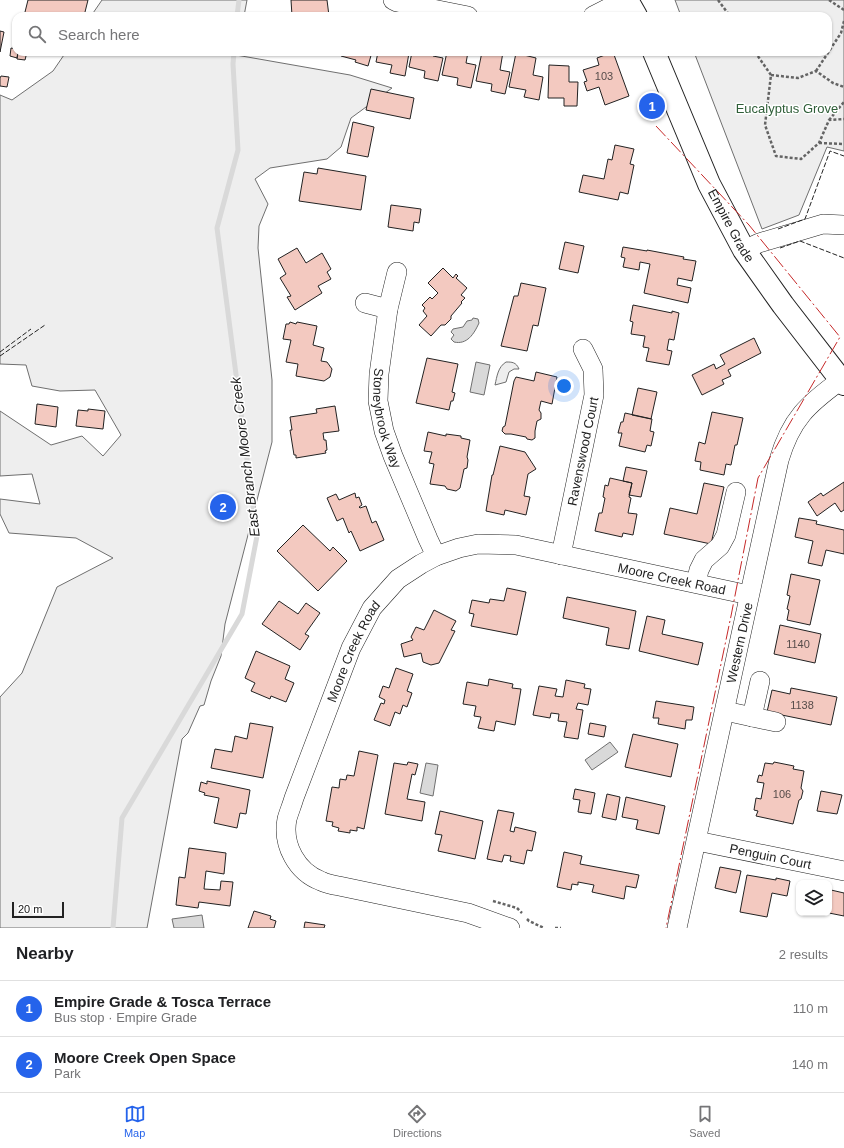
<!DOCTYPE html>
<meta charset="utf-8">
<style>
:root{--surface:#fff;--page:#f6f6f6;--text:#202124;--muted:#757577;--line:#e0e0e0;--accent:#2563eb}
body{margin:0;font-family:Arial,sans-serif;background:var(--page);color:var(--text)}
.controls{position:absolute;right:12px;bottom:12px;display:grid;overflow:hidden;border-radius:8px;box-shadow:0 1px 3px #0004}
.controls button{width:36px;height:36px;display:grid;place-items:center;padding:0;border:0;border-bottom:1px solid var(--line);background:var(--surface);color:var(--text);font:20px sans-serif}
.scale{position:absolute;left:12px;bottom:10px;width:52px;box-sizing:border-box;padding-left:4px;border:2px solid #222;border-top:0;font-size:11px;line-height:14px;white-space:nowrap;color:#222;-webkit-text-stroke:3px #fff;paint-order:stroke}
.you{position:absolute;left:564px;top:386px;width:14px;height:14px;margin:-10px;border:3px solid #fff;border-radius:50%;background:#1a73e8;box-shadow:0 0 0 6px #1a73e833}
.badge{display:grid;place-items:center;width:26px;height:26px;border-radius:50%;background:var(--accent);color:#fff;font-size:13px;font-weight:700}
.pin{position:absolute;translate:-50% -50%;border:2px solid #fff;box-shadow:0 1px 4px #0006}
.list{margin:0;padding:0;list-style:none}
h2{display:flex;justify-content:space-between;align-items:center;height:52px;margin:0;padding:0 16px;font-size:17px}
h2 small{font-size:13px;font-weight:400;color:var(--muted)}
.list li{display:grid;grid-template-columns:26px 1fr auto;gap:12px;align-items:center;box-sizing:border-box;height:56px;padding:0 16px;border-top:1px solid var(--line)}
.list b{display:block;font-size:15px;white-space:nowrap}
.list p{margin:0;font-size:13px;white-space:nowrap;color:var(--muted)}
.list em{font-size:13px;font-style:normal;color:var(--muted)}
.icon{flex:none;width:22px;height:22px;fill:none;stroke:currentColor;stroke-width:2;stroke-linecap:round;stroke-linejoin:round}
.map{position:relative;flex:none;width:844px;height:928px;overflow:hidden}
.search{position:absolute;background:var(--surface);box-shadow:0 1px 3px #0004;left:12px;right:12px;top:12px;height:44px;display:flex;align-items:center;gap:10px;box-sizing:border-box;padding:0 14px;border-radius:12px;color:var(--muted);font-size:15px}
.sheet{height:164px;background:var(--surface)}
nav{display:flex;justify-content:space-around;align-items:center;box-sizing:border-box;height:56px;border-top:1px solid var(--line);background:var(--surface);font-size:11px;color:var(--muted)}
nav a{display:grid;justify-items:center;gap:2px}
nav .on{color:var(--accent)}
.map>svg:first-child{display:block}
.green{fill:#eee;stroke:#6f6f6f}
.water{fill:#d9d9d9;stroke:#6f6f6f}
.lines{fill:none;stroke-linecap:round;stroke-linejoin:round}
.stream{stroke:#d9d9d9;stroke-width:5}
.building{fill:#f3c9c0;stroke:#222}
.minor-casing{stroke:#222;stroke-width:20}
.major-casing{stroke:#222;stroke-width:24}
.path{stroke:#646464;stroke-width:2.5;stroke-dasharray:3 2;stroke-linecap:butt}
.minor{stroke:#fff;stroke-width:19}
.major{stroke:#fff;stroke-width:22}
.fence{stroke:#222;stroke-width:1;stroke-dasharray:5 2;stroke-linecap:butt}
.power{stroke:#c62828;stroke-width:1;stroke-dasharray:14 3 2 3;stroke-linecap:butt}
.labels{text-anchor:middle;dominant-baseline:central;stroke-width:3;stroke-linejoin:round;paint-order:stroke}
.number-label{font-size:11px;fill:#564c4a}
.park-label{font-size:13px;fill:#2f5e38;stroke:#fff}
.street-label{font-size:13px;fill:#222;stroke:#fff}
.water-label{font-size:14px;font-style:italic;fill:#222;stroke:#fff}
</style>
<div class="map">
<svg width="844" height="928" viewBox="0 0 844 928">
<rect width="100%" height="100%" fill="#fff"/>
<path class="green" d="M102 0H247L244 16H91Z
M675 0H844V151L827 147 799 215 762 229 694 52H828V16H681Z
M66 52H236V55L350 75 392 88 351 118 341 147 327 159 270 168 255 179 268 204 259 226 258 248 272 380V442L225 624 221 656 211 681 204 705 200 706 188 733 182 739 147 928H0V697L22 673 57 587 113 558 76 538 9 533 0 514V499L40 504 32 474 0 476V411L51 445 82 436 103 456 121 435 95 390 60 391 32 386 26 365 0 364V95L12 100 53 71Z
M506 362C512 362 516 362 519 369H514L509 372 506 382 495 385C497 376 498 367 506 362Z"/>
<path class="water" d="M473 318 478 319 479 323C474 334 467 345 454 342L451 339 454 335 451 332 453 329 463 327 467 321 472 320Z
M476 362 490 365 484 395 470 392Z
M610 742 618 752 592 770 585 760Z
M426 763 438 765 433 796 420 793Z
M202 915 204 928H174L172 919Z"/>
<g class="lines">
<path class="stream" d="M237 16 239 0
M113 928 122 818 242 614 257 536 217 228 238 150 233 64 234 52"/>
</g>
<path class="building" d="M28 0H88L84 16H24Z
M291 0H327L329 16H292Z
M0 31 4 32 0 52Z
M11 48 16 49V52H18L17 58 10 56Z
M18 52H27L25 60 17 59Z
M342 52H372L368 66 355 62 356 60 341 56Z
M378 52 409 53 405 76 390 73 392 65 376 62Z
M412 52H434L433 56 443 58 438 81 424 78 425 71 409 67Z
M447 52H468L466 63 476 65 471 88 457 85 458 78 442 75Z
M482 52H503L500 70 510 72 505 94 491 91 492 84 476 81Z
M613 52 629 96 605 105 599 87 587 91 584 82 587 81 583 70 599 65 597 58Z
M516 53 536 58 533 75 543 77 539 100 524 97 526 90 509 87Z
M549 65 569 66V82H578L577 106H564V98H548Z
M1 76 9 77 7 87 0 86V78Z
M371 89 414 98 410 119 366 110Z
M353 122 374 127 368 157 347 153Z
M615 145 634 149 630 164 634 165 628 194 620 192 618 200 579 192 583 175 604 179 608 159 612 160Z
M318 168 366 176 361 210 299 201 304 172 317 174Z
M391 205 421 209 419 223 414 222 413 231 388 227Z
M565 242 584 246 578 273 559 269Z
M623 247 647 251V250L684 257 683 259 696 261 692 281 678 278 677 285 691 288 688 303 644 293 650 264 640 262 639 270 623 267 625 258 621 257Z
M297 248 306 263 322 253 331 269 327 272 331 279 318 286 322 293 295 310 287 297 291 296 280 278 286 274 278 259Z
M443 268 453 278 456 274 458 276 456 278 467 288 461 295 465 298 461 302 462 303 451 316V319L445 325H441L431 336 419 325 427 316 423 311 425 308 422 305 430 297 432 299 438 293 428 283Z
M521 283 546 288 538 326 533 325 527 351 501 346 514 296H518Z
M633 305 672 313V311L679 313 674 340 669 339 667 350 672 351 669 365 646 361 649 348 643 347 645 336 631 334 633 322 630 321Z
M290 322 296 324 297 322 317 326 313 345 324 348 321 361 327 362 332 369 330 377 324 381 296 376 298 364 286 362 291 340 283 339 286 324H289Z
M754 338 761 353 728 370 731 376 722 380 724 384 702 395 692 375 714 364 716 369 725 364 720 355Z
M427 358 458 364 452 392 455 393 453 401H451L449 410 416 403Z
M536 372 557 377 552 404 541 401 539 410 541 413V419L537 421 535 431V438L532 440 527 439 526 437 511 434H505L502 431 503 427 505 426 514 381 516 377 534 381Z
M638 388 657 392 651 419 632 415Z
M37 404 58 407 56 427 35 424Z
M335 406 339 431 323 433 324 440H326L327 450 325 451 326 453 296 458V455H294L290 430H292L290 417 317 413 316 409Z
M88 409 105 411 103 429 76 426 78 410 88 411Z
M712 412 743 418 737 445H735L731 465 726 464 724 475 700 470 701 462 695 461 699 442 705 444Z
M625 413 652 419 650 431 654 432 651 446 647 445 645 452 619 446 622 433H618L621 422H623Z
M428 432 446 436V434L461 436V438L470 440 467 457 468 460 467 468 464 469 460 488 456 491 447 489 445 486 430 484 434 464 429 463 432 452 424 451Z
M500 446 525 452 536 469 528 474 524 496 530 497 526 515 505 510 504 515 486 511 492 475H493Z
M626 467 647 471 641 497 629 495 632 483 623 481Z
M610 478 632 483 629 497 631 498 628 513 637 514 633 535 623 533 622 537 595 531 599 513H602L605 498 603 497 605 485 608 486Z
M844 482V510L841 512 835 503 817 516 808 502 821 493 823 496Z
M704 483 724 487 711 544 664 534 670 508 697 514Z
M355 493 356 498 359 497 362 505 359 507 360 508 366 506 372 523 376 521 384 540 360 551 351 531 349 533 343 518 337 521 327 498 336 494 339 500Z
M799 518 817 521 816 524 844 530V554L826 550 822 566 808 563 813 541 795 537Z
M303 525 330 551 333 547 347 561 318 591 277 551Z
M791 574 820 580 810 625 787 620 789 610 787 609 790 596 787 595Z
M507 588 526 592 517 635 471 626 474 614 469 613 472 600 489 603 490 599 504 601Z
M567 597 636 611 629 649 606 645 609 628 563 618Z
M279 601 298 614 306 603 320 613 305 634 309 636 300 650 262 624Z
M434 610 456 621 451 630 455 631 439 663 431 665 423 662 421 653 404 657 401 644 413 640 411 637 416 627 424 630Z
M647 616 665 620 662 634 703 643 698 665 639 651Z
M780 625 821 634 815 663 774 654Z
M256 651 290 666 285 679 294 683 286 702 271 696 270 699 251 691 255 683 245 678Z
M396 668 413 674 407 691 412 693 407 707 403 705 400 714 395 712 390 726 374 720 381 703 384 704 385 700 379 697 383 686 389 688Z
M489 679 513 684 512 688 521 689 515 725 496 721 494 731 478 728 481 717 474 716 476 706 463 704 467 682 488 686Z
M566 680 585 684 584 688 591 689 588 705 578 703 576 709 583 710 578 739 564 737 567 722 558 721 559 714 551 713 550 718 533 715 539 686 557 689 555 696 563 697Z
M791 688 837 697 831 725 767 712 772 690 790 694Z
M656 701 694 707 692 720H686L685 729 658 724 659 718H653Z
M250 723 273 727 263 778 211 768 215 749 232 752 235 736 247 739Z
M590 723 606 726 604 737 588 734Z
M633 734 678 744 671 777 625 767Z
M359 751 378 755 364 829 357 827V831L350 830V833L338 831 339 828 332 826 333 822 326 821 332 787 339 788 340 779 346 780 347 775 354 776Z
M408 762 418 764 415 775 412 774 407 799 425 802 422 821 385 814 394 763 407 765Z
M774 762 794 766 793 769 804 771 801 788 803 791 801 799 799 800 793 824 756 816 758 811 754 810 756 798 761 799 764 783 757 782 759 775 762 776 765 763 773 764Z
M207 781 250 790 246 814 240 813 237 828 214 823 219 798 204 795 205 793 199 791 201 782 207 784Z
M575 789 595 793 591 814 578 812 580 800 573 799Z
M821 791 842 795 837 814 817 811Z
M607 794 620 797 616 820 602 817Z
M626 797 665 806 659 834 636 829 638 820 622 817Z
M498 810 514 813 510 831 514 832 515 827 536 832 532 851 527 850 524 864 510 861 511 856 504 855 502 862 487 859Z
M440 811 483 821 475 859 438 851 442 835 435 834Z
M189 848 226 853 224 874 206 871 204 889 220 890 221 881 233 882 230 906 199 902 198 908 176 905 179 877 185 878Z
M564 852 582 856 580 864 639 875 636 888 626 886 624 899 592 892 594 885 578 882V885L572 884 571 890 557 887Z
M720 867 741 871 736 893 715 888Z
M747 875 776 880V878L790 881 787 896 772 893 767 917 740 912Z
M831 890 844 893V916L829 913V897Z
M254 911 271 916 270 919 276 921 274 928H248Z
M305 922 325 925 324 928H304Z"/>
<g class="lines">
<defs>
<g id="minor">
<path d="M393 0 397 2 468 16"/>
<path d="M593 16 624 0"/>
<path d="M744 250 759 243 823 224 844 225"/>
<path id="s1" d="M397 272 388 309 379 374 378 401 384 431 393 456 428 539 436 556"/>
<path d="M365 303 388 309"/>
<path id="s2" d="M561 555 594 395 593 369 583 349"/>
<path d="M696 583 699 570 704 560 720 546 726 535 736 492"/>
<path d="M725 711 776 722"/>
<path d="M752 717 760 681"/>
<path id="s3" d="M697 841 844 871"/>
<path id="s4" d="M510 928 468 913 339 886C333 885 327 884 321 881 297 872 282 845 287 819 289 812 292 805 294 798L351 648 372 608 398 579 421 564 436 556 459 548 478 544 516 545 749 595"/>
<path id="s5" d="M677 928 779 460C791 419 808 404 841 380"/>
</g>
<g id="major">
<path d="M627 0 636 16"/>
<path id="s6" d="M654 52 709 184 744 250 783 305 844 384"/>
</g>
</defs>
<use href="#minor" class="minor-casing"/>
<use href="#major" class="major-casing"/>
<path class="path" d="M718 0 730 16
M829 0 844 10
M755 52 771 75 765 125 776 156 801 159 819 143 829 120 844 119
M816 71 841 33 844 21
M771 75 798 78 816 71 833 83 844 87
M829 120 844 102
M819 143 844 144
M493 901 517 908 522 913
M527 919 529 921 544 928
M555 928H561"/>
<use href="#minor" class="minor"/>
<use href="#major" class="major"/>
<path class="fence" d="M778 229 805 219 830 151 844 156
M780 248 800 241 844 258
M0 352 31 329
M0 356 45 325"/>
<path class="power" d="M656 126 749 225 840 337 758 478 731 616 666 928"/>
</g>
<g class="labels">
<g class="number-label">
<text x="604" y="76">103</text>
<text x="798" y="644">1140</text>
<text x="802" y="705">1138</text>
<text x="782" y="794">106</text>
</g>
<g class="park-label">
<text x="787" y="108">Eucalyptus Grove</text>
</g>
<g class="street-label">
<text stroke="none"><textPath href="#s6" startOffset="190">Empire Grade</textPath></text>
<text stroke="none"><textPath href="#s1" startOffset="149">Stoneybrook Way</textPath></text>
<text stroke="none"><textPath href="#s2" startOffset="106">Ravenswood Court</textPath></text>
<text stroke="none"><textPath href="#s4" startOffset="824">Moore Creek Road</textPath></text>
<text stroke="none"><textPath href="#s5" startOffset="292">Western Drive</textPath></text>
<text stroke="none"><textPath href="#s4" startOffset="452">Moore Creek Road</textPath></text>
<text stroke="none"><textPath href="#s3" startOffset="75">Penguin Court</textPath></text>
</g>
<g class="water-label">
<text transform="translate(245 457) rotate(-97)">East Branch Moore Creek</text>
</g>
</g>
</svg>
<div class="controls">
<button><svg class="icon" aria-label="layers" viewBox="0 0 24 24"><path d="M12 4l9 5-9 5-9-5zM3 14l9 5 9-5"/></svg></button>
</div>
<div class="scale">20 m</div>
<div class="you"></div>
<div class="pin badge" style="left:652px;top:106px">1</div>
<div class="pin badge" style="left:223px;top:507px">2</div>
<div class="search"><svg class="icon" aria-label="search" viewBox="0 0 24 24"><circle cx="10" cy="10" r="6"/><path d="M15 15l6 6"/></svg>Search here</div>
</div>
<section class="sheet">
<h2>Nearby<small>2 results</small></h2>
<ul class="list">
<li><span class="badge">1</span><div><b>Empire Grade &amp; Tosca Terrace</b><p>Bus stop · Empire Grade</p></div><em>110 m</em></li>
<li><span class="badge">2</span><div><b>Moore Creek Open Space</b><p>Park</p></div><em>140 m</em></li>
</ul>
</section>
<nav>
<a class="on"><svg class="icon" aria-label="map" viewBox="0 0 24 24"><path d="M3 6l6-2 6 2 6-2v14l-6 2-6-2-6 2zM9 4v14M15 6v14"/></svg>Map</a>
<a><svg class="icon" aria-label="directions" viewBox="0 0 24 24"><path d="M12 3l9 9-9 9-9-9zM9 14v-3h6M13 9l2 2-2 2"/></svg>Directions</a>
<a><svg class="icon" aria-label="saved" viewBox="0 0 24 24"><path d="M7 4h10v16l-5-4-5 4z"/></svg>Saved</a>
</nav>
